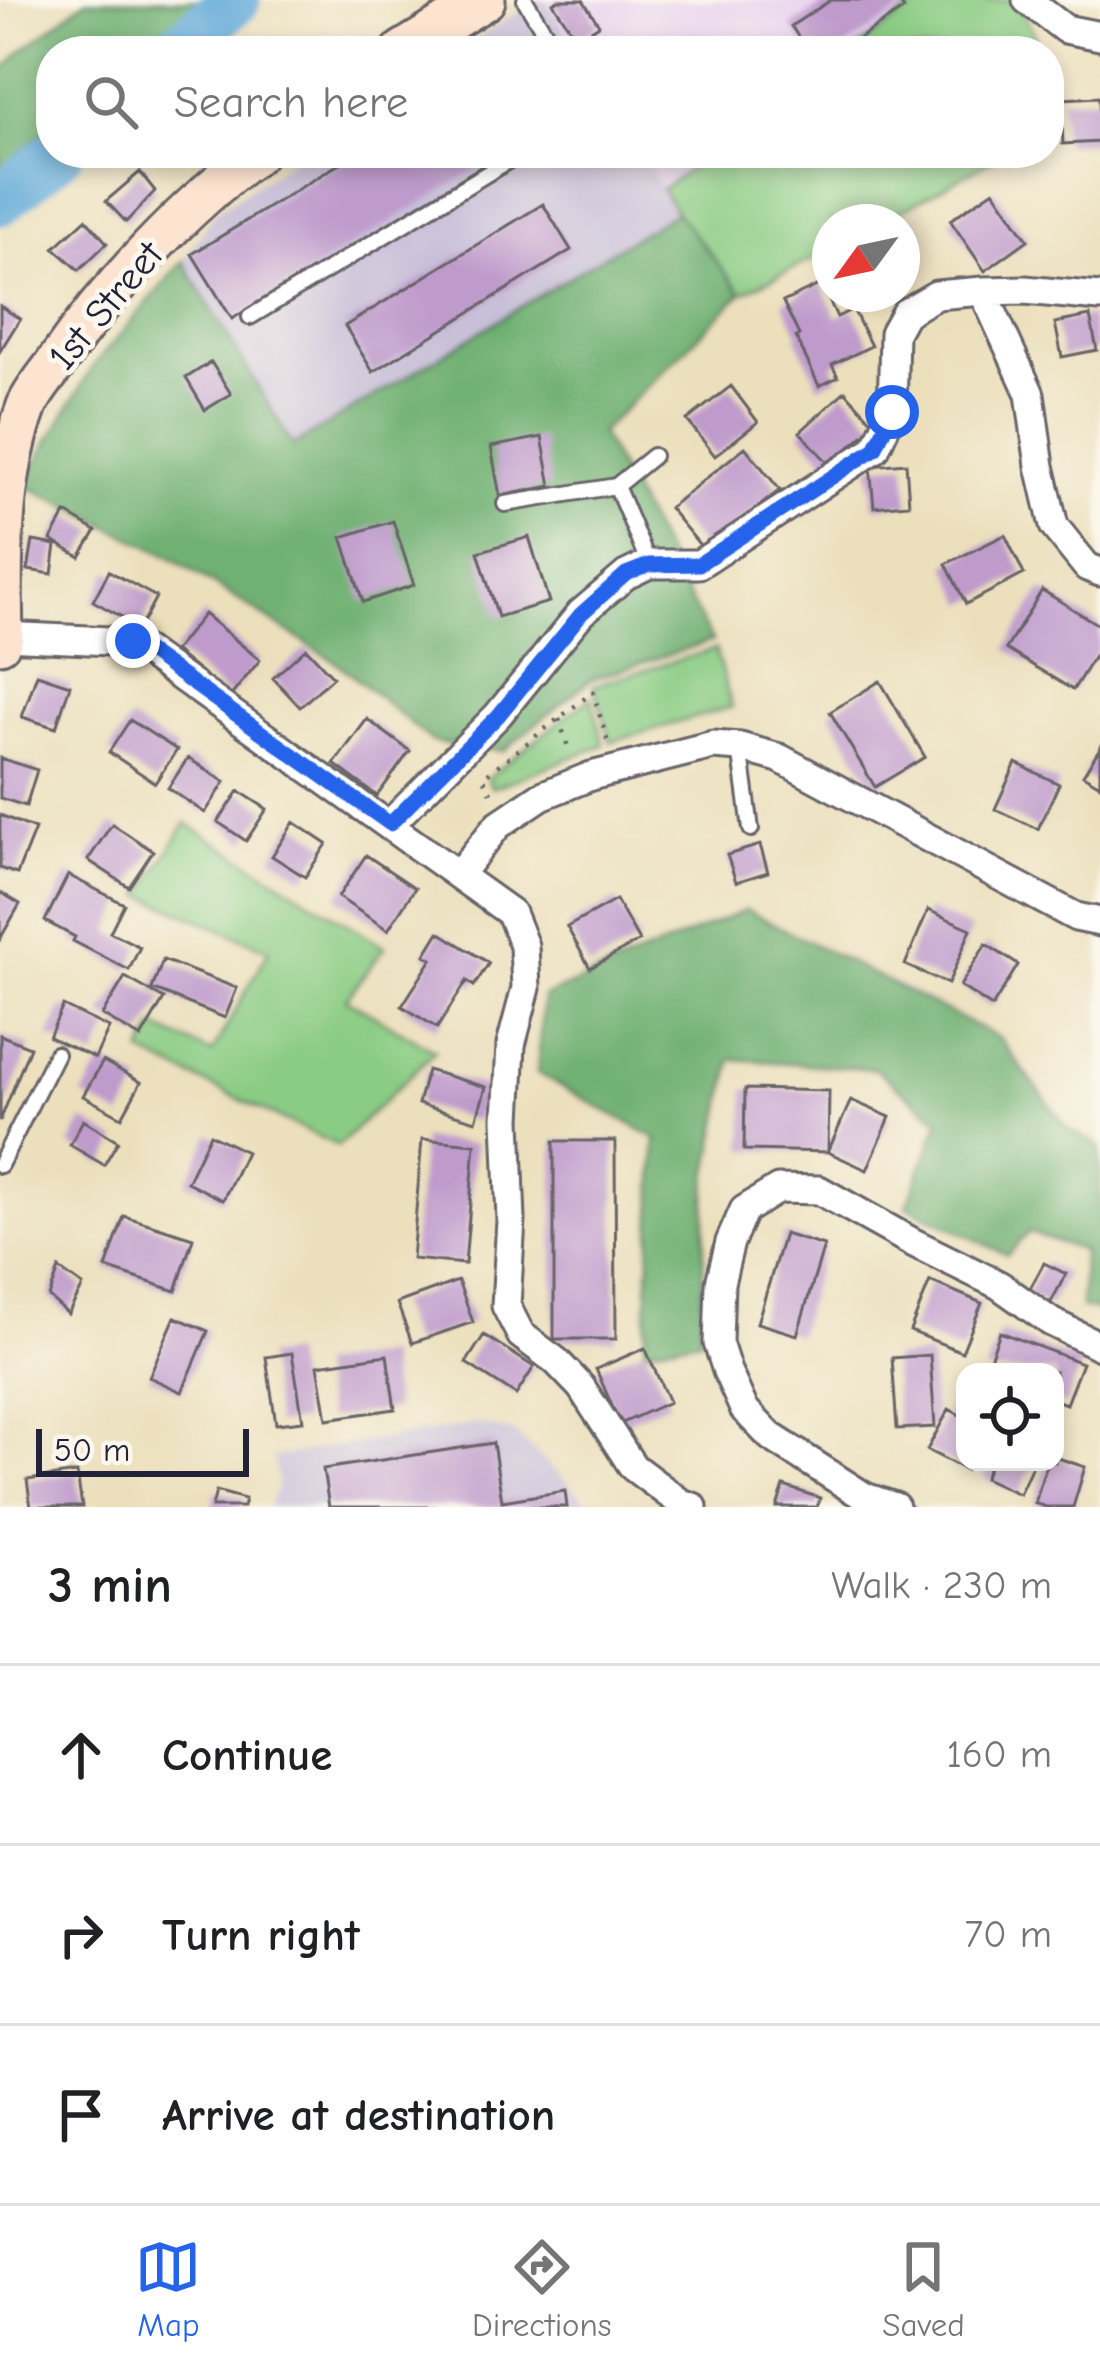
<!DOCTYPE html>
<meta charset="utf-8">
<style>
:root{--surface:#fff;--page:#f2f2f2;--text:#202124;--muted:#757577;--line:#e0e0e0;--accent:#2563eb}
body{margin:0;font-family:"Comic Neue",sans-serif;background:var(--page);color:var(--text)}
.controls{position:absolute;right:36px;bottom:36px;display:grid;overflow:hidden;border-radius:24px;box-shadow:0 6px 18px #0003}
.controls button{width:108px;height:108px;display:grid;place-items:center;padding:0;border:0;border-bottom:3px solid var(--line);background:var(--surface);color:var(--text);font:60px sans-serif}
.compass{position:absolute;left:812px;top:204px;width:108px;height:108px;border-radius:50%;background:var(--surface);box-shadow:0 6px 18px #0003;rotate:237deg}
.scale{position:absolute;left:36px;bottom:30px;width:213px;box-sizing:border-box;padding-left:12px;border:6px solid #22223b;border-top:0;font-size:33px;line-height:42px;white-space:nowrap;color:#22223b;-webkit-text-stroke:9px #fbf7ec;paint-order:stroke}
.stop{position:absolute;width:36px;height:36px;margin:-27px;border:9px solid #2563eb;border-radius:50%;background:#fff}
.stop.end{background:#2563eb;border-color:#fff;box-shadow:0 3px 12px #0008}
.list{margin:0;padding:0;list-style:none}
h2{display:flex;justify-content:space-between;align-items:center;height:156px;margin:0;padding:0 48px;font-size:51px}
h2 small{font-size:39px;font-weight:400;color:var(--muted)}
.list li{display:grid;grid-template-columns:78px 1fr auto;gap:36px;align-items:center;box-sizing:border-box;height:180px;padding:0 48px;border-top:3px solid var(--line)}
.list b{display:block;font-size:45px;white-space:nowrap}
.list em{font-size:39px;font-style:normal;color:var(--muted)}
.icon{flex:none;width:66px;height:66px;fill:none;stroke:currentColor;stroke-width:2;stroke-linecap:round;stroke-linejoin:round}
.map{position:relative;flex:none;width:1100px;height:1507px;overflow:hidden}
.search{position:absolute;background:var(--surface);box-shadow:0 6px 18px #0003;left:36px;right:36px;top:36px;height:132px;display:flex;align-items:center;gap:30px;box-sizing:border-box;padding:0 42px;border-radius:48px;color:var(--muted);font-size:45px}
.sheet{height:696px;background:var(--surface)}
nav{display:flex;justify-content:space-around;align-items:center;box-sizing:border-box;height:168px;border-top:3px solid var(--line);background:var(--surface);font-size:33px;color:var(--muted)}
nav a{display:grid;justify-items:center;gap:6px}
nav .on{color:var(--accent)}
.map>svg:first-child{display:block}
.built{fill:#e7d2ef}
.industrial{fill:#c8bfd8}
.green{fill:#8bcc84;stroke:#567760;stroke-width:3}
.forest{fill:#70b072;stroke:#496956;stroke-width:3}
.lines{fill:none;stroke-linecap:round;stroke-linejoin:round}
.river{stroke:#62aad9;stroke-width:51}
.building{fill:#bf9bcc}
.lane-casing{stroke:#686468;stroke-width:20}
.street-casing{stroke:#686468;stroke-width:33}
.secondary-casing{stroke:#686468;stroke-width:45}
.path{stroke:#686468;stroke-width:4.5;stroke-dasharray:3 9;stroke-linecap:butt}
.lane{stroke:#fff;stroke-width:14}
.street{stroke:#fff;stroke-width:27}
.secondary{stroke:#fde4d0;stroke-width:39}
.route{stroke:#2563eb;stroke-width:15}
.labels{text-anchor:middle;dominant-baseline:central;stroke-width:10;stroke-linejoin:round;paint-order:stroke}
.street-label{font-size:39px;fill:#22223b;stroke:#fbf7ec}
</style>
<div class="map">
<svg width="1100" height="1507" viewBox="0 0 1100 1507">
<rect width="100%" height="100%" fill="#fbf7ec"/>
<filter id="ink" filterUnits="userSpaceOnUse"><feTurbulence type="fractalNoise" baseFrequency=".00833" numOctaves="2"/><feDisplacementMap in="SourceGraphic" scale="24" xChannelSelector="R" yChannelSelector="G"/><feConvolveMatrix kernelMatrix="1 2 1 2 8 2 1 2 1" color-interpolation-filters="sRGB"/></filter>
<filter id="wash" filterUnits="userSpaceOnUse"><feTurbulence type="fractalNoise" baseFrequency=".004" numOctaves="4" result="noise"/><feDisplacementMap in="SourceGraphic" scale="48" xChannelSelector="R" yChannelSelector="G"/><feGaussianBlur stdDeviation="2.7" result="paint"/><feColorMatrix in="noise" values="0 0 0 0 0 0 0 0 0 0 0 0 0 0 0 0 0 1.4 0 .05"/><feComposite in="paint" operator="in"/></filter>
<g filter="url(#wash)">
<rect width="100%" height="100%" fill="#ebdfbc"/>
<path class="built" d="M545 0H924L853 51H577Z
M640 153H712L662 189Z"/>
<path class="industrial" d="M539 0H545L577 51H455Z
M302 153H640L676 212 293 446 183 261 216 212Z
M478 1424 515 1433 593 1507H268L278 1487 273 1457Z"/>
<path class="green" d="M924 0H1015L1036 36 1031 51H853Z
M712 153H994L992 160 881 222H830V251L742 293 676 212 662 189Z
M715 649 732 707 611 742 594 685Z
M591 697 604 745 492 788 487 778Z
M186 823 385 947 346 999 435 1051 338 1146 142 1053 155 1027 212 1053 269 950 142 895Z"/>
<path class="forest" d="M86 0H210L144 51H51V126L0 170V74L19 53Z
M676 212 742 293 600 433 712 641 591 679 503 751 433 742 339 664 169 556 23 484 94 365 183 261 293 446Z
M746 910 999 1038 1068 1129 1100 1146V1311L1081 1308 1083 1251 1029 1232 1007 1255 907 1206 940 1120 875 1069 732 1059 707 1182 700 1339 645 1349 656 1138 537 1073 543 997Z"/>
<g class="lines">
<path class="river" d="M176 51 235 0
M0 200 58 153"/>
</g>
<g id="blocks">
<path class="building" d="M558 0H583L599 25 577 39 553 3Z
M831 0H898L904 9 840 51H808L791 26Z
M1099 97 1100 142 1063 144 1061 99Z
M357 153H503L232 319 192 254Z
M140 172 155 191 126 222 106 201Z
M994 190 1028 240 985 271 950 220Z
M543 204 571 250 373 372 345 326Z
M86 219 107 243 79 270 54 248Z
M821 284 837 317 853 309 871 346 832 365 838 377 819 386 796 337 799 335 783 302Z
M0 306 20 319 0 351Z
M1090 316 1097 350 1062 357 1055 323Z
M211 362 231 394 205 410 186 378Z
M731 386 758 422 715 456 687 420Z
M845 391 875 424 830 465 800 432Z
M542 437 551 486 500 496 491 447Z
M745 447 780 490 704 550 669 508Z
M906 463 909 504 874 507 870 466Z
M66 513 96 531 80 557 51 540Z
M393 521 414 585 363 602 342 537Z
M1005 535 1024 574 966 604 946 564Z
M529 537 549 602 498 617 478 552Z
M33 541 56 545 52 574 28 570Z
M109 571 156 597 140 627 93 601Z
M1042 590 1100 626V647L1073 690 1006 649Z
M204 614 260 660 230 697 174 651Z
M306 648 333 677 300 707 273 678Z
M37 674 70 685 56 728 22 717Z
M880 681 925 757 875 787 830 712Z
M367 719 410 751 377 796 334 764Z
M130 720 177 750 155 783 109 752Z
M1100 748V785L1083 775Z
M0 758 37 770 26 806 0 798Z
M188 758 225 782 205 813 168 788Z
M1016 763 1059 784 1038 829 995 809Z
M239 791 267 809 246 841 218 822Z
M0 815 35 829 17 874 0 868Z
M294 822 327 844 305 877 272 856Z
M112 824 153 851 129 887 88 860Z
M760 845 768 872 736 882 727 855Z
M366 855 415 888 388 930 338 897Z
M68 875 124 904 110 932 140 947 129 970 73 941 75 937 45 921Z
M0 892 20 904 0 939Z
M616 900 639 941 590 968 567 927Z
M928 910 971 929 948 984 905 965Z
M439 932 489 963 474 986 467 981 437 1028 402 1006 432 959 425 955Z
M986 944 1018 965 992 1007 960 986Z
M163 960 237 988 225 1018 152 989Z
M125 977 164 999 141 1038 102 1015Z
M63 1006 109 1028 95 1058 49 1037Z
M0 1035 30 1047 0 1121Z
M103 1061 141 1082 122 1117 83 1096Z
M427 1070 486 1087 476 1121 418 1104Z
M745 1089 829 1091 828 1152 744 1150Z
M851 1100 890 1117 867 1170 828 1152Z
M83 1120 118 1141 104 1165 70 1145Z
M210 1134 246 1152 223 1200 187 1182Z
M422 1139 475 1144 465 1264 412 1259Z
M554 1141H615L616 1339H554Z
M124 1216 193 1238 176 1291 106 1268Z
M784 1234 824 1246 797 1335 757 1323Z
M1044 1263 1066 1274 1049 1306 1027 1294Z
M59 1269 83 1286 68 1314 49 1297Z
M458 1281 473 1322 412 1343 397 1303Z
M930 1281 982 1303 962 1352 910 1331Z
M175 1317 208 1331 182 1392 149 1377Z
M1000 1332 1082 1363 1066 1404 1055 1400V1372H985Z
M484 1335 534 1367 516 1395 466 1363Z
M645 1348 669 1402 620 1424 596 1369Z
M292 1353 303 1421 276 1424 266 1357Z
M387 1355 395 1409 327 1419 318 1365Z
M930 1355 935 1427 897 1429 892 1358Z
M949 1409 965 1418 962 1433 965 1435V1462H970L966 1470 927 1450Z
M493 1443 502 1501 565 1491 567 1507H329L323 1469Z
M1055 1457 1085 1467 1073 1507H1046L1035 1503 1047 1462H1055Z
M991 1462H1034L1019 1494 984 1478Z
M77 1473 82 1507H31L27 1480Z
M784 1486 820 1498 817 1507H777Z
M216 1491 245 1499 243 1507H212Z"/>
</g>
</g>
<g filter="url(#ink)">
<use href="#blocks" fill-opacity="0" stroke="#686468" stroke-width="3"/>
<g class="lines">
<defs>
<path id="lane" d="M525 0 556 51
M250 317 521 153
M616 486 649 564
M505 504 616 486 653 456
M740 747 751 829
M0 1165 56 1054"/>
<path id="street" d="M1027 0 1065 29 1100 36
M983 291 1030 394 1040 466 1054 526 1087 567 1100 572
M3 636 132 642 511 913 524 946 526 988 511 1045 507 1119 511 1220 506 1306 521 1335 556 1361 581 1387 633 1467 681 1503 693 1507
M390 824 498 715 581 613 626 575 649 564H699L875 449 892 412 894 333 905 313 936 295 983 291 1025 290 1100 297
M458 875 498 825 541 796 591 776 713 745 740 747 779 758 1076 917 1100 922
M895 1507 865 1497 770 1436 744 1409 727 1371 718 1343 720 1283 730 1242 744 1210 778 1189 819 1190 912 1242 999 1285 1051 1322 1100 1346"/>
<path id="secondary" d="M402 51 485 0
M0 643 3 636C1 560 0 478 27 406 34 390 48 375 58 360 109 287 185 206 257 153"/>
</defs>
<use href="#lane" class="lane-casing"/>
<use href="#street" class="street-casing"/>
<use href="#secondary" class="secondary-casing"/>
<path class="path" d="M559 719 570 753
M491 793 483 777 593 692 608 743"/>
<use href="#lane" class="lane"/>
<use href="#street" class="street"/>
<use href="#secondary" class="secondary"/>
</g>
</g>
<g class="lines" filter="url(#ink)">
<path class="route" d="M133 641 390 824 498 716 581 614 626 574 649 565 699 564 875 449 892 412"/>
</g>
<g class="labels">
<g class="street-label">
<text transform="translate(106 306) rotate(-50)">1st Street</text>
</g>
</g>
</svg>
<div class="controls">
<button><svg class="icon" aria-label="locate" viewBox="0 0 24 24"><circle cx="12" cy="12" r="6"/><path d="M12 2v4M12 18v4M2 12h4M18 12h4"/></svg></button>
</div>
<svg class="compass" viewBox="-18 -18 36 36"><path d="M0-13l5 13h-10z" fill="#e53935"/><path d="M0 13l5-13h-10z" fill="#757577"/></svg>
<div class="scale">50 m</div>
<div class="stop" style="left:892px;top:412px"></div>
<div class="stop end" style="left:133px;top:641px"></div>
<div class="search"><svg class="icon" aria-label="search" viewBox="0 0 24 24"><circle cx="10" cy="10" r="6"/><path d="M15 15l6 6"/></svg>Search here</div>
</div>
<section class="sheet">
<h2>3 min<small>Walk · 230 m</small></h2>
<ul class="list">
<li><svg class="icon" aria-label="ahead" viewBox="0 0 24 24"><path d="M12 20V5M6 11l6-6 6 6"/></svg><div><b>Continue</b></div><em>160 m</em></li>
<li><svg class="icon" aria-label="right" viewBox="0 0 24 24"><path d="M7 20v-9h11M14 6l5 5-5 5"/></svg><div><b>Turn right</b></div><em>70 m</em></li>
<li><svg class="icon" aria-label="arrive" viewBox="0 0 24 24"><path d="M6 21V4h12l-3 4 3 4H6"/></svg><div><b>Arrive at destination</b></div></li>
</ul>
</section>
<nav>
<a class="on"><svg class="icon" aria-label="map" viewBox="0 0 24 24"><path d="M3 6l6-2 6 2 6-2v14l-6 2-6-2-6 2zM9 4v14M15 6v14"/></svg>Map</a>
<a><svg class="icon" aria-label="directions" viewBox="0 0 24 24"><path d="M12 3l9 9-9 9-9-9zM9 14v-3h6M13 9l2 2-2 2"/></svg>Directions</a>
<a><svg class="icon" aria-label="saved" viewBox="0 0 24 24"><path d="M7 4h10v16l-5-4-5 4z"/></svg>Saved</a>
</nav>
